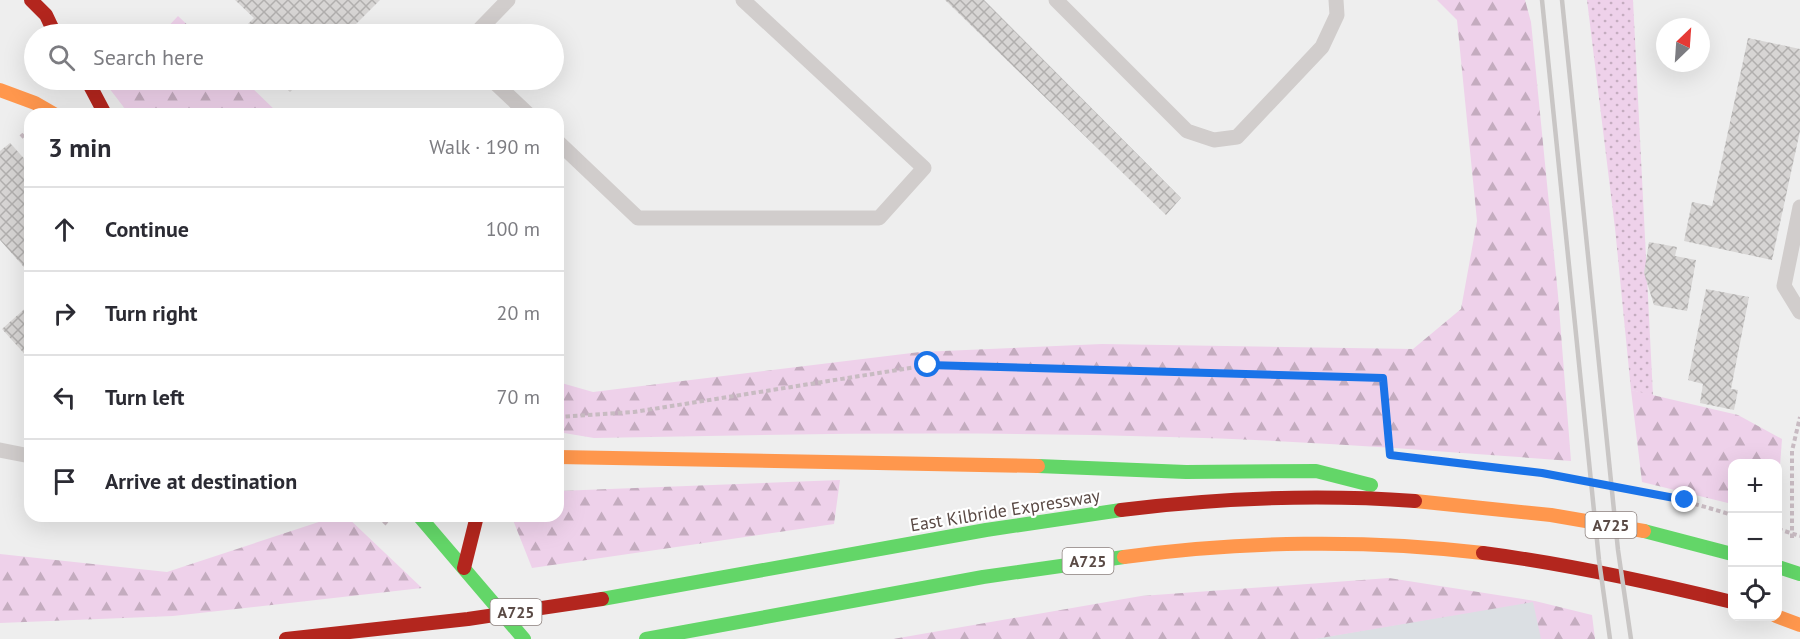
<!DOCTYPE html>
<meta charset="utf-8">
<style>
:root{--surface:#fff;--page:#f7f7f7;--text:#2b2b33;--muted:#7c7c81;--line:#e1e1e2}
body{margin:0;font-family:"PT Sans",sans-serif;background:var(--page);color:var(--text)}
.controls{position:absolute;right:18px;bottom:18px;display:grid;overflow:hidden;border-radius:12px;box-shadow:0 6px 24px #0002}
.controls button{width:54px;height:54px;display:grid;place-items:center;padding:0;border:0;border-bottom:2px solid var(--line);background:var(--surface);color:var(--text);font:30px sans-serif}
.compass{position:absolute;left:1656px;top:18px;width:54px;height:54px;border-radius:50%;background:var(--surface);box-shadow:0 6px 24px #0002;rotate:25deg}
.stop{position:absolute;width:18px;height:18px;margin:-14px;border:4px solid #1a73e8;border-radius:50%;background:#fff}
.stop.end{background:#1a73e8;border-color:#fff;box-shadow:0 2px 6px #0008}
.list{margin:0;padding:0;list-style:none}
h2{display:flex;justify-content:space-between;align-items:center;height:78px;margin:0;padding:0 24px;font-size:26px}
h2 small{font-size:20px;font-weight:400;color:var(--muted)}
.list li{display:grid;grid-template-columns:39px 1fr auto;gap:18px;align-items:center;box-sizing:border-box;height:84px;padding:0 24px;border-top:2px solid var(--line)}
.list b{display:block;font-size:22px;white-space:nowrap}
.list em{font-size:20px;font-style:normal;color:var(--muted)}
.icon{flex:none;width:33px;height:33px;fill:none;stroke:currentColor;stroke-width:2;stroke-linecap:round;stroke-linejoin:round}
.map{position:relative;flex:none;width:1800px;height:639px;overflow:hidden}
.search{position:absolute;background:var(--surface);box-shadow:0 6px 24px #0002;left:24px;top:24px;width:540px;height:66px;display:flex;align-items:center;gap:15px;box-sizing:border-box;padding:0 21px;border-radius:33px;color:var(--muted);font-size:22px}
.panel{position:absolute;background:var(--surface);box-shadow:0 6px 24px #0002;left:24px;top:108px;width:540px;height:414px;border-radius:18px}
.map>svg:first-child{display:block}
.commercial{fill:#dbdfe3}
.grass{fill:url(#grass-dots)}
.forest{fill:url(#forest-firs)}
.building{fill:url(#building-cross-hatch)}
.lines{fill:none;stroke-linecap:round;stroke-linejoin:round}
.path{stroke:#c8bbc2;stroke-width:4;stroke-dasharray:4.5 3;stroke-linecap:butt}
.lane{stroke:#d1cdcc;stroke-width:15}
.fast{stroke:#63d668;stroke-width:14}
.slow{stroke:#ff974d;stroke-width:14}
.jam{stroke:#b3261e;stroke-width:14}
.rail{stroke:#c9c6c5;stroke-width:4.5}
.route{stroke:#1a73e8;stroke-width:8}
.labels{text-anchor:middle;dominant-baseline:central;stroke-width:4.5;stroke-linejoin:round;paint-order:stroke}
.shield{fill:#fff;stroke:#8c807d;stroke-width:1.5}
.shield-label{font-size:16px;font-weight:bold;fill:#5a4a45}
.street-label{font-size:18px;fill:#5a4a45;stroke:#fff}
</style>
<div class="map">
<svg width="1800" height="639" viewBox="0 0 1800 639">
<defs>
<pattern id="grass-dots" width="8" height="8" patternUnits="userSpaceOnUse" patternTransform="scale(1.5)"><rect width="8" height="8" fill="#eed1ea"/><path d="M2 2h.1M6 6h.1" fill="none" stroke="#c4acbf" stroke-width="1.8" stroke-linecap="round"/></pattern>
<pattern id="forest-firs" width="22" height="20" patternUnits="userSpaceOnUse" patternTransform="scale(1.5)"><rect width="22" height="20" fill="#eed1ea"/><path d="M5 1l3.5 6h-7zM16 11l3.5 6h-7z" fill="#c4acbf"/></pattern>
<pattern id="building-cross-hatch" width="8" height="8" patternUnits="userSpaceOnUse" patternTransform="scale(1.5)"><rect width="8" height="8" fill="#d7d5d4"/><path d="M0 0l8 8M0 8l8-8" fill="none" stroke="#b1afae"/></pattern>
</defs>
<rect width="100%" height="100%" fill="#eee"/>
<path class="commercial" d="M1535 601 1543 639H1313Z"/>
<path class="grass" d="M1587 0H1633L1653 396 1631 390 1615 228Z"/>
<path class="forest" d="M1437 0H1525L1531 22 1558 295 1571 461C1437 451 1303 440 1169 437 977 431 786 434 594 438L558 432V382L593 392 920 352 1102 344 1413 349 1461 309 1477 221 1457 20Z
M178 16 197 34H161Z
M117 80H244L279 114H129L109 88Z
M1631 390 1738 415 1782 439 1778 493V464H1732V504L1642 482Z
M840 480 834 524 532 568 513 520 516 516H558V491Z
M337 516H346L422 588 173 616 0 623V554L167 572Z
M1389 578 1535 601 1592 615 1595 639H1541L1533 602 1315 639H893L1141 596Z"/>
<path class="building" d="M235 0H380L346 34H238L254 18Z
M945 0H984L1181 198 1166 215Z
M1748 38 1800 49V131L1772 260 1684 241 1692 202 1712 206Z
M277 80H302L290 92Z
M10 143 30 165V274L0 240V151Z
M1649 242 1677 247 1675 256 1696 260 1687 311 1654 305 1644 273Z
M1706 289 1749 297 1731 389 1738 390 1734 410 1700 403 1703 384 1688 380Z
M30 304V360L2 329Z"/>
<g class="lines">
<path class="path" d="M21 134 30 144
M558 417 634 412 929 365 1383 378 1390 455C1505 469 1622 480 1732 515
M378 516 389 526
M1778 529 1800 536
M1792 538V451L1800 417"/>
<path class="lane" d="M1056 0 1187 131 1214 140 1237 137 1322 47 1337 15 1336 0
M475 34 508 0
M492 80 528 114
M558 142 638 218H879L924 168 743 0
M1800 207 1784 286 1800 312
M0 450 30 456"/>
<path class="fast" d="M1038 466 1186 472 1316 471 1371 485
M419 516 524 639
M1644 531 1732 554
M1778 567 1800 574
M602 599 986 530 1121 510
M646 639 983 577 1124 557"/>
<path class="slow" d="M0 90 35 103 54 114
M558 457 1038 466
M1415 501 1551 515 1644 531
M1124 557C1240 541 1367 539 1483 553
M1776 616 1800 625"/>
<path class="jam" d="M31 0 46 15 55 34
M87 80 105 114
M1121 510C1218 498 1317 494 1415 501
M1483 553C1568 564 1650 582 1732 602
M464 568 477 516
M286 639 468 619 602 599"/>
<path class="rail" d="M1542 0 1599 560 1610 639
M1562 0 1618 550 1631 639"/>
</g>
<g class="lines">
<path class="route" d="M928 365 1383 378 1390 455 1542 473 1685 500"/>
</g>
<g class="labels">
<g class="shield">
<rect x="1585.5" y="512" width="51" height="26" rx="4.5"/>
<rect x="1062.5" y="548" width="51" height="26" rx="4.5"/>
<rect x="490.5" y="599" width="51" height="26" rx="4.5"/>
</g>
<g class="shield-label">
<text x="1611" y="525">A725</text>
<text x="1088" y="561">A725</text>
<text x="516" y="612">A725</text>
</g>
<g class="street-label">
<text transform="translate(1005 510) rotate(-9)">East Kilbride Expressway</text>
</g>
</g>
</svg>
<div class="controls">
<button>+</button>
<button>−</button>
<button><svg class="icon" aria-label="locate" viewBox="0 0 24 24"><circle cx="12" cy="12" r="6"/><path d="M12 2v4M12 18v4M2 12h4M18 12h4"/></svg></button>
</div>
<svg class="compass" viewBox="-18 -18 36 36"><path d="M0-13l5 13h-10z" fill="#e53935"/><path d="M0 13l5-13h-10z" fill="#7c7c81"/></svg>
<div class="stop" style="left:928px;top:365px"></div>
<div class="stop end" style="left:1685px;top:500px"></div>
<div class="search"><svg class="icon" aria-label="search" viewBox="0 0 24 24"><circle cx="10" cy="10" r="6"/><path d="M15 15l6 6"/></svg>Search here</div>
<section class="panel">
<h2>3 min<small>Walk · 190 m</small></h2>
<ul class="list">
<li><svg class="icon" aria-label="ahead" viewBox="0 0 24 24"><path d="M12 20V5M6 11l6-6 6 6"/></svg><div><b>Continue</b></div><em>100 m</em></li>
<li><svg class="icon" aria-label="right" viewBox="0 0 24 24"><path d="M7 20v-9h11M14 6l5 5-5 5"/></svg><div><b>Turn right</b></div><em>20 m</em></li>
<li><svg class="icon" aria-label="left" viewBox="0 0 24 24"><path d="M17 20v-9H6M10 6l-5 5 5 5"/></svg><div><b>Turn left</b></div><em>70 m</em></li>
<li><svg class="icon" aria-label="arrive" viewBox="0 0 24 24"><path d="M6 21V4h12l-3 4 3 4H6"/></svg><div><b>Arrive at destination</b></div></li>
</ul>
</section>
</div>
